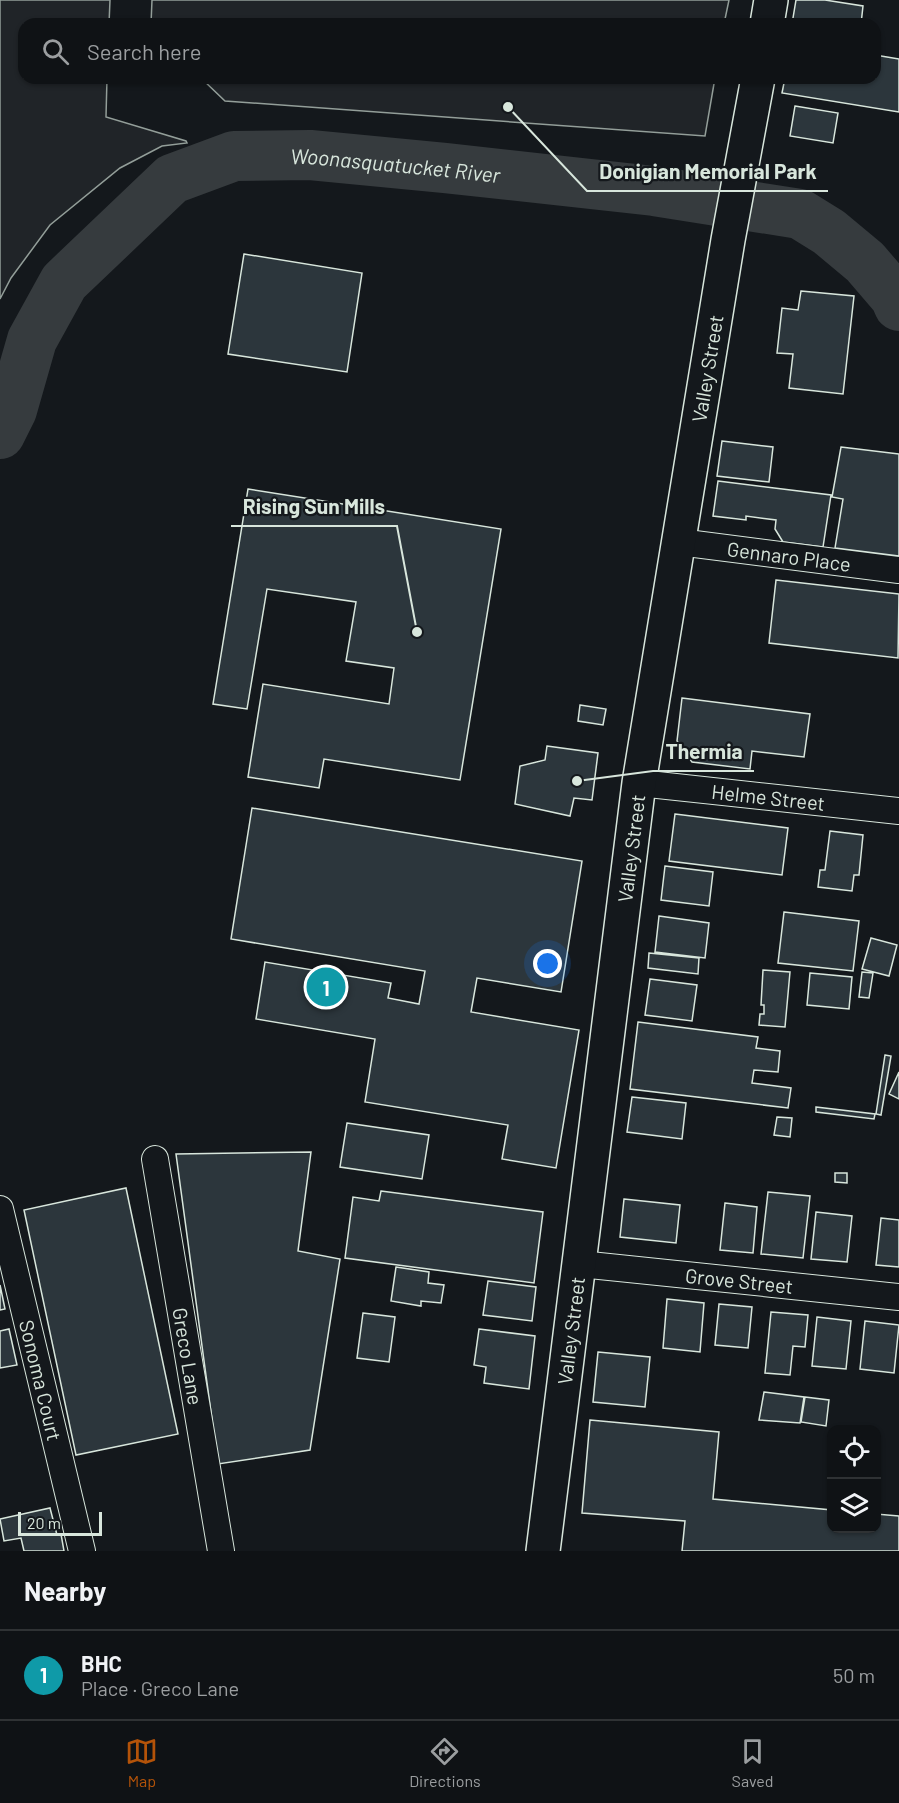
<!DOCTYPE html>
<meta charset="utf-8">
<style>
:root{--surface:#0f1215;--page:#1d2022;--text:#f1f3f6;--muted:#9b9ea0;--line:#2f3234;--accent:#b45309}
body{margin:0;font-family:Barlow,sans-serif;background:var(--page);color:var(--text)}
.controls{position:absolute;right:18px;bottom:18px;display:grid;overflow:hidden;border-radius:12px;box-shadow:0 2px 4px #0004}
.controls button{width:54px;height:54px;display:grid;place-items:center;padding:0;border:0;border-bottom:2px solid var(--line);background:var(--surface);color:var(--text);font:30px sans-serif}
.scale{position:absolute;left:18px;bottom:15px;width:84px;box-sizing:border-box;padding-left:6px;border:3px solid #d8e6dc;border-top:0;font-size:16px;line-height:21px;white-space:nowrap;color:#d8e6dc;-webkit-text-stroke:4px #14181c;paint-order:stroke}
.you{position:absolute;left:548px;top:964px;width:21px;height:21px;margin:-15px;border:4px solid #fff;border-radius:50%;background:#1a73e8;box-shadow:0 0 0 9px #1a73e833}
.badge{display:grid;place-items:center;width:39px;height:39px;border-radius:50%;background:var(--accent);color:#fff;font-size:20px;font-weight:700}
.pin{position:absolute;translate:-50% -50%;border:3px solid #fff;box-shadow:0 2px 6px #0006}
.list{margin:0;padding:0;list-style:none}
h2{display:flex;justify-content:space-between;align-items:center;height:78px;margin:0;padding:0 24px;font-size:26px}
h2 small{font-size:20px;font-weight:400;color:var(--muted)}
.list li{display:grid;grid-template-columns:39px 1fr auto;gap:18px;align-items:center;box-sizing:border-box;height:90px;padding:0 24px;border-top:2px solid var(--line)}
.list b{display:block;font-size:22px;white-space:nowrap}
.list p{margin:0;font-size:20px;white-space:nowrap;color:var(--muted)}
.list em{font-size:20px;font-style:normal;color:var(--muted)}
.icon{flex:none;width:33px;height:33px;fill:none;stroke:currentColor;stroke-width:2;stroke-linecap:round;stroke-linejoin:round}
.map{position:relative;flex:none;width:899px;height:1551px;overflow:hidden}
.search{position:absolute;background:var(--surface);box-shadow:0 2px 4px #0004;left:18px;right:18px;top:18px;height:66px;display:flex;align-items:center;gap:15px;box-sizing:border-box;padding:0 21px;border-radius:18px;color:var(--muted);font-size:22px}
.sheet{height:168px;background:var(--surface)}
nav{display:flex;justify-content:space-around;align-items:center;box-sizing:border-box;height:84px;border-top:2px solid var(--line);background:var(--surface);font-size:16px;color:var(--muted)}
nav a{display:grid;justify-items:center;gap:3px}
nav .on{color:var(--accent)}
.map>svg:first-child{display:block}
.green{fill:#202428;stroke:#939e99;stroke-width:1.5}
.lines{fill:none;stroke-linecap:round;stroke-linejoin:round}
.river{stroke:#363b3e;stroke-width:50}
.building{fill:#2c363c;stroke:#d8e6dc;stroke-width:1.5}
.minor-casing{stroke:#d8e6dc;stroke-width:28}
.secondary-casing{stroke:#d8e6dc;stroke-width:36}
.minor{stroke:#14181c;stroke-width:26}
.secondary{stroke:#14181c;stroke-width:33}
.labels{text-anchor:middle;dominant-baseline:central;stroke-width:4.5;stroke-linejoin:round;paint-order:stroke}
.street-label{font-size:20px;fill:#d8e6dc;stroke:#14181c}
.water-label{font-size:21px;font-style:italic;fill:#d8e6dc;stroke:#14181c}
.leader{fill:none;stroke:#d8e6dc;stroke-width:2}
.callout-dot{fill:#d8e6dc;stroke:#14181c;stroke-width:2}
.callout-label{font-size:21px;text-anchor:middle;font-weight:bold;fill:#d8e6dc;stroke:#14181c;stroke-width:4.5;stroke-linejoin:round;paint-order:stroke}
</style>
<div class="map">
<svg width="899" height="1551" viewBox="0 0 899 1551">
<rect width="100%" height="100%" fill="#14181c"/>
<path class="green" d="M0 0H110L109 24H24V78H107L106 117 186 141 187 143 162 146 120 168 50 225 11 278 0 299Z
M152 0H729L724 24H151Z
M201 78H715L705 136 225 101Z"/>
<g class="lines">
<path class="river" id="s1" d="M0 434 12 410 32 340 64 282 172 179 234 156 310 155 445 168 654 191 800 214 829 232 865 262 895 297 899 306"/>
</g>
<path class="building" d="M796 0H825L863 6 861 24H792Z
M875 55 899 59V112L782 93 785 78H875Z
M795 106 838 113 833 143 790 136Z
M244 254 362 273 347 372 228 354Z
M801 291 854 296 843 394 789 388 793 354 777 353 782 308 798 310Z
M722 441 773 447 769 482 717 476Z
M841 447 899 454V556L835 548 843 499 832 497Z
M718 481 831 495 823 547 783 542 775 529 776 520 746 516V520L713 516Z
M248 489 501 529 460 780 324 759 319 788 248 777 263 684 389 704 394 668 346 661 356 602 267 589 247 709 213 704Z
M776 580 899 594 898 658 769 643Z
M682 698 810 714 804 757 752 751 750 769 692 762 677 741Z
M580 705 606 709 603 725 578 721Z
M547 746 598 753 592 800 574 798 570 816 515 804 520 766 545 760Z
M252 808 582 861 561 992 477 978 471 1012 579 1030 556 1168 502 1159 508 1125 365 1102 375 1039 256 1019 265 962 391 983 388 998 419 1004 425 971 231 939Z
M675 814 788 828 782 875 669 861Z
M830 831 863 835 859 875H854L852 891 818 887 820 870H825Z
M665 866 713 872 709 906 661 900Z
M784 912 859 921 853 971 778 963Z
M659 916 709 923 705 958 655 952Z
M871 938 897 945 889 976 862 969Z
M649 953 699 958 698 974 648 968Z
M763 970 790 972 785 1027 759 1025 760 1014H764V1005H761Z
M862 972 873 973 869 998 859 997Z
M810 973 852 977 849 1009 807 1005Z
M650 979 697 985 692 1021 645 1015Z
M638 1022 758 1037 756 1048 780 1051 778 1072 754 1070 752 1083 791 1088 788 1108 630 1089Z
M885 1055 891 1056 881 1115 876 1114Z
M899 1072V1099L889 1094Z
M632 1097 686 1103 682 1139 627 1132Z
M816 1107 875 1114 874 1119 816 1112Z
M777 1117 792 1118 790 1137 774 1135Z
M347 1123 429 1135 422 1179 340 1167Z
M311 1152 298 1251 340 1259 310 1450 218 1464 176 1154Z
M835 1173H847V1183L835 1182Z
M126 1188 178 1434 76 1455 24 1210Z
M381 1191 543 1212 534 1283 345 1258 353 1197 379 1201Z
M768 1192 810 1196 803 1258 761 1254Z
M624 1199 680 1205 676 1243 620 1237Z
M725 1203 757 1207 753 1253 720 1250Z
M816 1212 852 1216 847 1262 811 1259Z
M881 1218 899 1220V1267L876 1265Z
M396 1267 429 1272 428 1283 444 1285 441 1303 421 1301V1306L391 1301Z
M488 1281 536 1287 532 1321 483 1315Z
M0 1285 5 1309 0 1310Z
M667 1299 704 1303 700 1352 663 1348Z
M719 1304 752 1307 748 1348 715 1345Z
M771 1312 808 1315 805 1347 793 1346 790 1375 765 1373Z
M363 1313 395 1317 389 1362 357 1358Z
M817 1317 851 1321 846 1369 812 1366Z
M865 1321 899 1325 894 1373 860 1369Z
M9 1329 17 1365 0 1368V1331Z
M479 1329 535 1336 529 1389 484 1383 486 1367 474 1365Z
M598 1352 650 1357 645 1407 593 1402Z
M764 1392 804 1397 800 1423 759 1420Z
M805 1397 829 1400 826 1426 801 1422Z
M590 1420 719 1432 713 1499 832 1510V1528H876V1514L899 1516V1551H682L685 1521 582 1513Z
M50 1508 57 1535 61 1534 64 1551H24L21 1538 4 1541 0 1519Z"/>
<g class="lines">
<defs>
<g id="minor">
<path id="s2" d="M679 542 899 570"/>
<path id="s3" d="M639 783 899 811"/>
<path id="s4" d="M155 1159 221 1551"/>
<path id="s5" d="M0 1209 82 1551"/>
<path id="s6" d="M580 1264 899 1297"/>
</g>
<g id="secondary">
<path d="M767 24 771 0"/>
<path id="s7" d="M543 1551 639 783 728 240 758 78"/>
</g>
</defs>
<use href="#minor" class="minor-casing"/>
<use href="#secondary" class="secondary-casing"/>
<use href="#minor" class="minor"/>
<use href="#secondary" class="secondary"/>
</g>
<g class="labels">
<g class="street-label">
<text stroke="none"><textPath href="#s7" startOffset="1194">Valley Street</textPath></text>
<text stroke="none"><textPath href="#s2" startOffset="111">Gennaro Place</textPath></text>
<text stroke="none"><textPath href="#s3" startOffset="130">Helme Street</textPath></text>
<text stroke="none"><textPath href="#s7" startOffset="708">Valley Street</textPath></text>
<text stroke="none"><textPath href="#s6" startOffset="160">Grove Street</textPath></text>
<text stroke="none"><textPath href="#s7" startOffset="222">Valley Street</textPath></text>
<text stroke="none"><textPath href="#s4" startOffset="200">Greco Lane</textPath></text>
<text stroke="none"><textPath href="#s5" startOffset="176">Sonoma Court</textPath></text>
</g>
<g class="water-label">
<text stroke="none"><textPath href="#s1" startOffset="543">Woonasquatucket River</textPath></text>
</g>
</g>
<path class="leader" d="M508 107L587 191H828M417 632L397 526H231M577 781L653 771H754"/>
<g class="callout-dot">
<circle cx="508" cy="107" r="6"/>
<circle cx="417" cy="632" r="6"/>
<circle cx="577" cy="781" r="6"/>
</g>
<g class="callout-label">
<text x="708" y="179">Donigian Memorial Park</text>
<text x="314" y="514">Rising Sun Mills</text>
<text x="704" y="759">Thermia</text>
</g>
</svg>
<div class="controls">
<button><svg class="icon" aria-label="locate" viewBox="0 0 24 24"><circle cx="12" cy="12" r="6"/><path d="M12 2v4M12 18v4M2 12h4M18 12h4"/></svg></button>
<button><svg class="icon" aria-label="layers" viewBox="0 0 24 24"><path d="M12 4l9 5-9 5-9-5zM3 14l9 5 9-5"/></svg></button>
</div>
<div class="scale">20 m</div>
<div class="you"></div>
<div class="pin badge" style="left:326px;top:987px;background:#0f9aa8">1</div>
<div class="search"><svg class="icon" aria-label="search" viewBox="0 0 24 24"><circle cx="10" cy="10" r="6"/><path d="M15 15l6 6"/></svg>Search here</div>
</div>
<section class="sheet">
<h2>Nearby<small></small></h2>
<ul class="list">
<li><span class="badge" style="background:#0f9aa8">1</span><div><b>BHC</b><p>Place · Greco Lane</p></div><em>50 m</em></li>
</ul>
</section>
<nav>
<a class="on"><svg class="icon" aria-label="map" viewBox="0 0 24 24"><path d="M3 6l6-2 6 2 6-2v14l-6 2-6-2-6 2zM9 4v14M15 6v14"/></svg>Map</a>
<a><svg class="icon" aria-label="directions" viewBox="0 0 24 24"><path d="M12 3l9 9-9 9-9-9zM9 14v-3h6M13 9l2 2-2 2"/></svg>Directions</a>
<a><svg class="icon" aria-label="saved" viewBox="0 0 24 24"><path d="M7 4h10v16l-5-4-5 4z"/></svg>Saved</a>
</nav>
